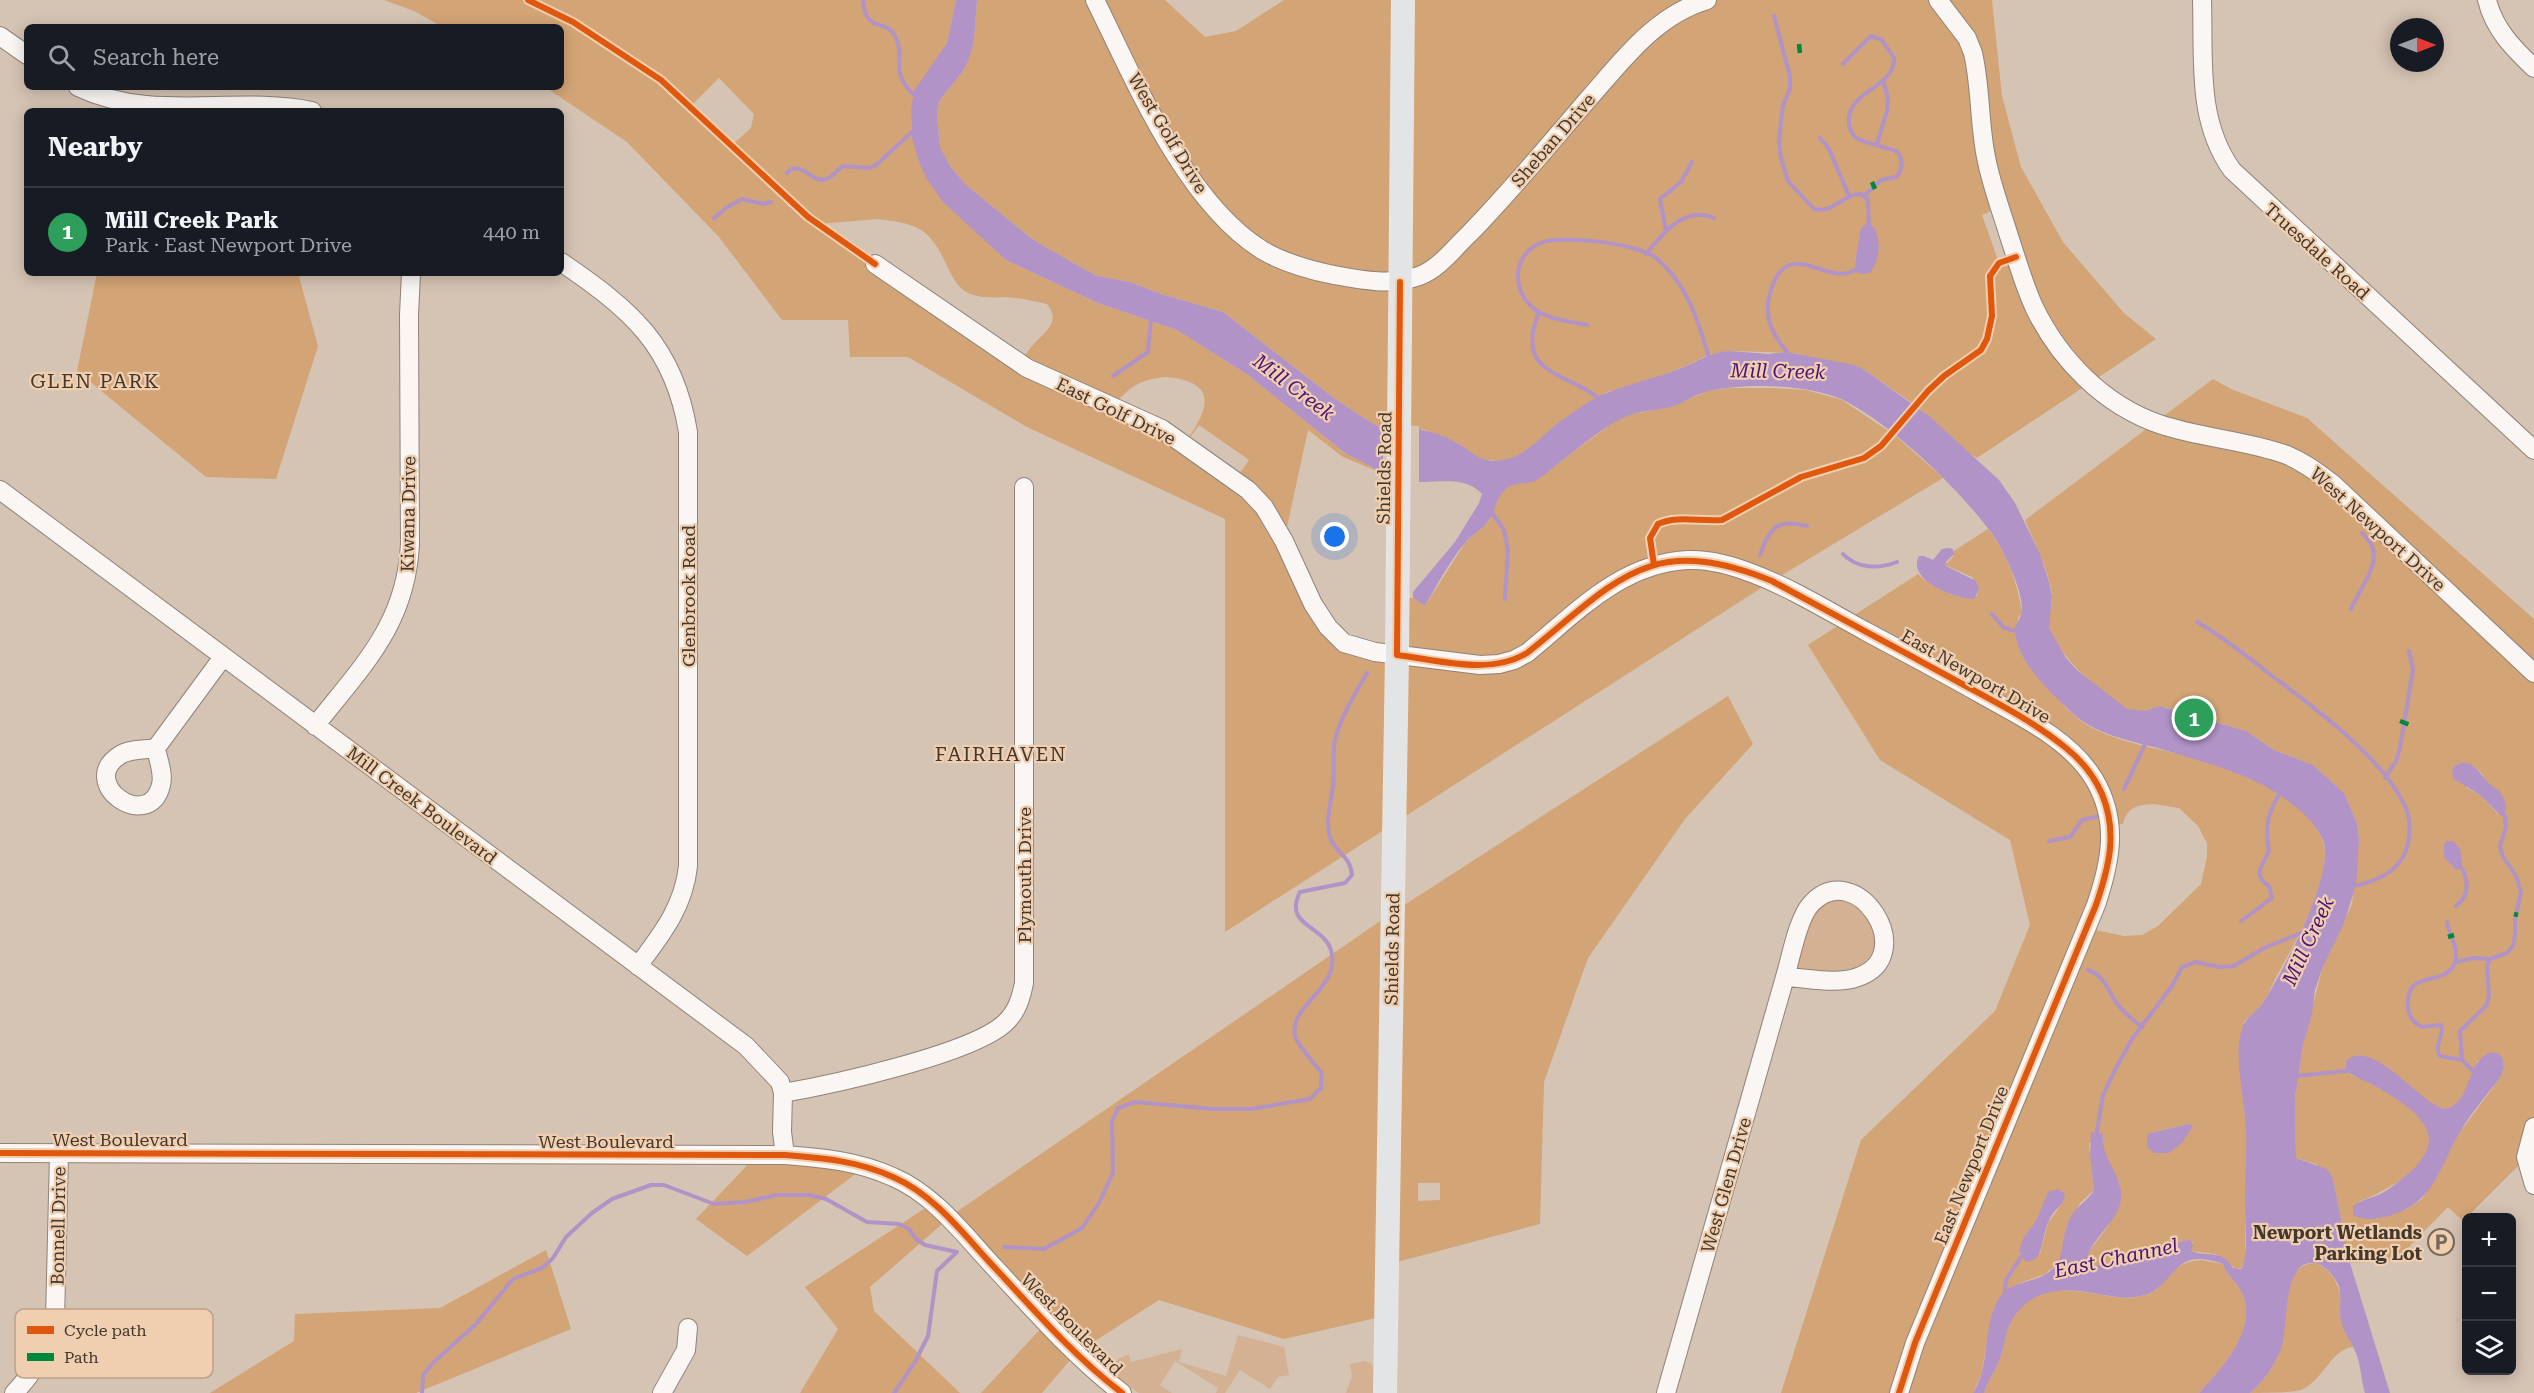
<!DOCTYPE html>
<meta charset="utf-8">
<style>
:root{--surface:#171b24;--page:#242831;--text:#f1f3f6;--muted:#9ea1a6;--line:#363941;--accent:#77685b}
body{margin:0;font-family:"Roboto Serif",serif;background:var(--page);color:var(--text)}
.controls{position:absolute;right:18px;bottom:18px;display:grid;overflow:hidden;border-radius:9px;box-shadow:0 3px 15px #0003}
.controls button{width:54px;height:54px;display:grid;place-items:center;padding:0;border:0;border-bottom:2px solid var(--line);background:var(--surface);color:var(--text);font:30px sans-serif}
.compass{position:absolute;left:2390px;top:18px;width:54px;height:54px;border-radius:50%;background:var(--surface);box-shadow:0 3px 15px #0003;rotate:90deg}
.you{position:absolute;left:1335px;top:537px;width:21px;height:21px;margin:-15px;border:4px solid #fff;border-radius:50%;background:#1a73e8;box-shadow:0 0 0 9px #1a73e833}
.badge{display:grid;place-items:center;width:39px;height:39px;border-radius:50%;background:var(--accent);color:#fff;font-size:20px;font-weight:700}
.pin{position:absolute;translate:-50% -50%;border:3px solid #fff;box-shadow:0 2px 6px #0006}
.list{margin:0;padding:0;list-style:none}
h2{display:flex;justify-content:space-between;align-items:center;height:78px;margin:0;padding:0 24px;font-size:26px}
h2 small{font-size:20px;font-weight:400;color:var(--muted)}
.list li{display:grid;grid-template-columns:39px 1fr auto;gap:18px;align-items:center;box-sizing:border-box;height:90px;padding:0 24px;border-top:2px solid var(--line)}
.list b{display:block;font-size:22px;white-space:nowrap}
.list p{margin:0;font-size:20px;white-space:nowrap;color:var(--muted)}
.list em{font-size:20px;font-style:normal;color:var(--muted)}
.icon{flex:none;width:33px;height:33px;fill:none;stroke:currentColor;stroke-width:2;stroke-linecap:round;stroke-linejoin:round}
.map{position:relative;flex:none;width:2534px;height:1393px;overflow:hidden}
.search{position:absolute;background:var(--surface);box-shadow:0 3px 15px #0003;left:24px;top:24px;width:540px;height:66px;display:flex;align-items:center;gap:15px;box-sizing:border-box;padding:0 21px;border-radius:9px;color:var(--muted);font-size:22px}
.panel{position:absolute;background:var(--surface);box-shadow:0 3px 15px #0003;left:24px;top:108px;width:540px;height:168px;border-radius:9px}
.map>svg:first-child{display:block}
.green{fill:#d3b192}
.forest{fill:#d3a475;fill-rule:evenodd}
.water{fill:#b193c7}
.pier{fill:#d5c3b3}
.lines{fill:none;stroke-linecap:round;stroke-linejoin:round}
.stream{stroke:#b193c7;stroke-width:4}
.minor-casing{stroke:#908377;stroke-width:20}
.major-casing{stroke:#ece4dd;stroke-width:24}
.minor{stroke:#f9f6f4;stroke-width:18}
.major{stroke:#e2e4e5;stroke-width:22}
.quiet{stroke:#00873e;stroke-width:4.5;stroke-dasharray:9 4.5;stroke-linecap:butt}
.cycleway-casing{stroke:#f0cfb1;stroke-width:10}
.cycleway{stroke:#e0570e;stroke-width:6}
.labels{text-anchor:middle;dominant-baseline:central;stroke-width:4.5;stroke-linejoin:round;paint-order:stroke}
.street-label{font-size:18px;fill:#44372b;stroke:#f0cfb1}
.poi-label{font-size:18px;font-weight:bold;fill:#44372b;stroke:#f0cfb1;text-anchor:end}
.water-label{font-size:20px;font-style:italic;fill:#4a1476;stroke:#f0cfb1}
.neighbourhood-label{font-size:20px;letter-spacing:1.5px;fill:#44372b;stroke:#f0cfb1}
.key{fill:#f0cfb1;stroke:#bca189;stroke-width:1.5}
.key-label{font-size:16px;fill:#44372b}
</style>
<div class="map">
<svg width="2534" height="1393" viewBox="0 0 2534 1393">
<rect width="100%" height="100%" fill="#d5c3b3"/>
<path class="green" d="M1842 892 1883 931 1864 974 1785 977 1805 912Z
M1238 1335 1284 1347 1289 1375 1278 1377 1270 1389 1240 1370 1225 1393H1216L1218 1388 1175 1361 1160 1385 1172 1393H1139L1115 1376 1113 1365 1119 1358 1129 1355 1131 1362 1182 1349 1179 1362 1226 1376Z
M1365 1361C1380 1365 1377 1380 1377 1393H1346L1352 1376 1350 1364Z"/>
<path class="forest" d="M384 0H956L947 43 937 60 911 110 912 138 1006 260 1098 303 1177 330 1248 375 1345 453 1383 473 1398 427H1379L1364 418 1335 399 1223 312 1161 294 1130 282 1097 276 1082 268 1032 239 965 184 950 166 940 147 937 115 939 101 963 71 974 40 977 0H1165L1205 37 1236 31 1284 0H1992L2002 96 2021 167 2063 242 2124 313 2156 339 1977 458 1964 450 1918 407 1863 369 1794 353 1730 351 1708 355 1688 365 1653 379 1607 392 1561 421 1528 450 1515 457 1501 461 1478 459 1458 443 1422 429 1399 504 1382 503V473L1343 457 1308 430 1284 541 1328 627 1397 655 1398 598H1413L1425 606 1465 543 1489 521 1501 493 1505 489 1512 485 1536 480 1611 424 1627 415 1670 407 1708 391 1728 388H1774L1806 390 1842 400 1897 437 1943 478 1772 581 1225 932V519L1027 427 908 357H850L848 320H782L719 237 627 142 545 87H561V27H443L414 11ZM719 78 754 114 751 128 732 145 690 107ZM1994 210 2010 259 1999 263 1982 215ZM877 219C924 224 931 231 950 272 954 280 960 289 968 293 983 300 999 296 1015 298 1025 299 1036 302 1047 304 1062 323 1044 332 1033 345 1026 353 1023 361 1012 365L870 272 875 264 819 224ZM1875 228 1879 251 1855 260 1860 243V230ZM1166 377C1221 382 1208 411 1184 444L1112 407C1131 386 1138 380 1166 377ZM1199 425 1249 460 1230 487 1180 451Z
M97 273H298L318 346 276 479 206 477 77 371Z
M2213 379 2231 389 2307 418 2534 619V1185L2526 1158 2463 1221 2448 1207 2395 1261 2350 1263 2333 1179 2316 1164 2296 1158 2295 1098 2303 1045 2322 969 2352 904 2359 839 2357 823 2344 793 2313 765 2274 750 2246 731 2165 707C2154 707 2145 713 2134 711 2109 706 2058 654 2050 630 2046 620 2053 605 2052 594 2048 568 2035 545 2025 520ZM2463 762C2467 764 2474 766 2478 770 2486 776 2485 786 2496 789L2498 814 2480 795 2467 788 2454 766ZM2358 1055 2382 1064 2433 1105 2445 1109C2465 1105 2471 1075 2478 1060L2503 1059 2504 1068 2500 1078 2460 1132 2422 1199 2407 1209 2376 1219 2358 1202C2380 1194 2440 1164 2429 1132 2422 1110 2373 1083 2351 1075Z
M1988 529C2007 553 2017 581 2022 612 2021 614 2019 616 2018 619 2018 620 2017 627 2017 628 2016 651 2029 667 2044 683 2059 700 2074 719 2094 729 2129 746 2171 750 2208 762 2245 775 2306 799 2322 839 2336 872 2296 941 2280 970 2274 980 2270 992 2263 1002 2258 1010 2250 1015 2244 1022L2247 1138 2245 1260 2243 1267 2236 1269 2216 1254 2190 1251 2193 1242C2182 1238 2175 1244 2166 1248 2142 1258 2117 1262 2092 1266L2087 1264 2088 1253 2109 1225 2120 1185 2103 1152V1135L2089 1143 2094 1190 2080 1203 2066 1228 2061 1260 2045 1274 2020 1283 2003 1293 1990 1326 1981 1375 1973 1393H1781L1861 1140 1995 1011 2030 925 2010 840 1880 760 1808 645 1918 574C1930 586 1960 603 1977 596L1979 590 1972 577 1945 565 1953 557 1954 551ZM2154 804 2179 808 2198 826 2207 843V857L2201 884 2158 926 2142 935 2124 936 2086 928 2111 824H2123C2128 806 2137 805 2154 804ZM2188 1124 2169 1153H2154L2147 1134ZM2061 1205 2048 1223 2040 1254 2024 1237 2037 1221Z
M1728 696 1753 744 1685 819 1588 958 1544 1082 1540 1224 1386 1265 1385 1316 1284 1339 1159 1300 1076 1353 1042 1393H981L1046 1323 949 1218 870 1287 874 1311 960 1393H800L838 1329 805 1287 933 1203 949 1217 1392 913ZM1418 1183H1440V1200L1418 1201Z
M756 1156 866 1166 747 1256 696 1219Z
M546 1250 571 1329 416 1393H210L294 1341 295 1314 440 1308Z
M2201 1260 2223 1264C2226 1275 2236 1281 2241 1291 2260 1328 2223 1368 2199 1393H1984C1988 1380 1997 1369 2001 1356 2004 1347 2005 1338 2008 1329 2024 1289 2054 1287 2091 1293 2110 1296 2127 1301 2146 1295 2172 1286 2165 1263 2201 1260Z
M2315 1263C2348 1275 2341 1320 2353 1347 2330 1350 2324 1380 2301 1390 2287 1393 2265 1393 2250 1393 2264 1381 2275 1365 2281 1347 2290 1322 2277 1265 2315 1263Z"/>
<path class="water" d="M956 0H977L974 40 970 56 963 71 939 101 937 115 940 147 950 166 965 184 1032 239 1082 268 1097 276 1130 282 1161 294 1223 312 1335 399 1364 418 1379 427H1399L1383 473 1345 453 1248 375 1177 330 1098 303 1006 260 943 202 927 179 919 162 912 138 911 110 914 91 947 43Z
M1866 223 1875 228C1881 245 1880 258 1870 273L1861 274 1856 272C1853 259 1860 244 1860 230Z
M1730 351 1768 354 1787 352 1854 365 1863 369 1929 416 1999 480 2015 503 2040 554 2049 582 2052 596 2049 628 2066 658 2078 671 2127 709 2145 711 2160 706 2246 731 2274 750 2313 765 2344 793 2357 823 2359 839 2356 885 2344 923 2322 969 2315 990 2312 1014 2303 1045 2295 1098 2296 1158 2327 1169 2333 1179 2350 1263 2390 1393H2365C2361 1380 2361 1366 2356 1353 2352 1342 2343 1332 2341 1320 2338 1308 2343 1295 2338 1284 2333 1275 2325 1265 2315 1263 2281 1259 2289 1328 2281 1349 2274 1366 2264 1381 2250 1393H2199C2222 1368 2260 1328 2241 1291 2236 1281 2226 1275 2223 1264 2171 1245 2177 1285 2145 1295 2125 1301 2107 1295 2086 1292 2052 1287 2022 1294 2008 1329 2005 1338 2004 1347 2001 1356 1997 1369 1988 1380 1984 1393H1973C1991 1365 1982 1328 1998 1300 2009 1280 2033 1284 2049 1272 2066 1258 2060 1244 2067 1226 2074 1205 2085 1205 2094 1190L2090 1155 2091 1132 2103 1134C2100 1161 2127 1177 2120 1204 2115 1225 2085 1244 2087 1264L2092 1266C2114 1262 2136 1258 2158 1251 2169 1247 2178 1241 2190 1240L2193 1244 2191 1251C2210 1258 2221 1248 2233 1268L2240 1269 2243 1267C2249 1242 2244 1217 2245 1192 2245 1167 2248 1142 2245 1117 2243 1092 2233 1050 2243 1026 2247 1016 2258 1011 2264 1001 2283 971 2336 873 2323 840 2315 822 2299 809 2284 798 2246 772 2203 762 2161 749 2128 740 2095 735 2070 711 2050 692 2022 666 2016 638 2013 622 2018 625 2021 615 2027 598 2004 552 1995 538 1964 493 1890 422 1841 399 1806 384 1746 383 1709 391 1695 394 1684 403 1671 407 1655 411 1638 410 1623 418 1598 430 1577 450 1555 466 1549 471 1542 477 1535 481 1524 485 1512 482 1504 491 1496 498 1496 511 1489 520 1483 529 1472 535 1465 543 1449 562 1437 585 1425 606L1413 598V592L1455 542 1479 503 1482 494C1466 477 1444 482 1423 482 1415 482 1407 480 1399 479L1400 427C1420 429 1439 432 1457 443 1473 452 1480 464 1502 460 1528 456 1541 435 1562 420 1576 411 1593 397 1609 392 1632 383 1656 378 1679 369 1697 362 1710 352 1730 351Z
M1949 548 1953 549 1954 554 1946 562V566L1976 581 1979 590 1974 599C1955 599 1906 580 1919 556H1924L1933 560 1942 549Z
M2463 762C2482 766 2481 782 2500 791L2506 804 2505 816H2501L2480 795 2454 779 2452 772 2454 766Z
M2447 841H2453L2460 849 2463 870 2455 869 2444 857V844Z
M2492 1052 2499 1054 2503 1059 2504 1068 2500 1078C2486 1096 2470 1114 2459 1134 2438 1170 2434 1203 2389 1216 2376 1219 2366 1221 2353 1215V1206C2362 1199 2373 1198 2382 1193 2388 1190 2393 1186 2398 1182 2456 1139 2423 1114 2375 1086 2365 1081 2355 1077 2346 1071V1061C2372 1036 2421 1105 2445 1109 2473 1103 2465 1059 2492 1052Z
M2188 1124 2193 1126 2182 1143 2169 1153H2154L2147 1147V1134Z
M2058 1189 2065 1194C2065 1204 2055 1209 2050 1218 2043 1231 2044 1248 2036 1259L2026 1262 2019 1251 2024 1237 2036 1221 2048 1192Z"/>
<path class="pier" d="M1383 424 1419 426V485L1383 476Z"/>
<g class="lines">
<path class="stream" d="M863 0C865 34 886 18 895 36 907 59 888 70 913 94
M1774 16 1790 76V89L1783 105 1781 121 1779 143 1781 158 1788 181 1814 209C1834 214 1842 194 1861 194L1868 200 1869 226
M1843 64 1871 36 1882 40 1894 58C1895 90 1845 89 1849 125 1850 129 1852 134 1855 137 1863 143 1886 147 1896 151 1904 159 1903 170 1896 177L1881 180 1864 196
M1820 138 1829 149 1849 196
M1877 144 1887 111 1888 98 1883 80
M787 173 791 169C806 165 813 184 827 179 834 176 837 170 843 166L868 168 875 166 912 132
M714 218 726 208 742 199 763 204 771 202
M1666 231 1660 199 1681 182 1692 162
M1646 254C1663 233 1685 205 1714 218
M1539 312C1513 376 1567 371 1601 400
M1587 325C1572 322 1553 320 1539 312 1513 297 1510 260 1536 245 1555 233 1638 243 1656 258 1686 282 1699 322 1709 358
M1787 356V352C1773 335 1764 319 1769 297 1786 227 1830 294 1859 267
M1113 376 1148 352 1151 318
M1493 514 1504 530 1508 550 1505 599
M1843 554C1857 569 1879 569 1897 562
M1760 555C1769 528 1777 518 1807 526
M2351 609C2358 592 2378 568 2373 549 2372 543 2366 537 2362 533
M1992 614 2004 628 2016 631
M2197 622C2225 638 2249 658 2275 678 2316 709 2382 758 2404 804 2412 820 2411 837 2405 853 2396 873 2374 882 2354 886
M2385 778 2396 761 2400 748 2413 670 2409 651
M2124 789 2146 742
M2049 841 2070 837 2082 820 2100 816
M2456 906C2468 897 2469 884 2463 870
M2241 921 2272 898 2269 886C2251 875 2263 865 2269 851 2265 829 2267 814 2279 795
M2447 922C2449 935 2460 949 2455 963 2445 988 2406 968 2408 1005 2408 1016 2413 1023 2422 1027L2441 1025C2445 1036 2433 1045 2440 1056L2462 1060
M2456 962 2473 958 2490 959
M2088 970C2105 975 2108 992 2118 1005 2125 1014 2133 1020 2142 1027
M2473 1071 2462 1060 2460 1031 2486 1006 2489 996 2487 965 2490 959 2507 953 2513 946 2515 934V919L2521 892 2516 876 2502 855 2500 846 2506 827 2505 816
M2296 1076 2346 1071
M2096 1137 2103 1095 2116 1068 2132 1039 2172 986 2182 967 2196 962 2219 967 2234 966 2264 948 2301 933
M1004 1247 1044 1249 1082 1228 1099 1203 1113 1173 1112 1121 1118 1108 1135 1102 1213 1109H1251L1310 1099 1321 1088 1322 1074C1316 1064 1297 1046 1295 1036 1288 1005 1342 988 1331 950 1323 925 1283 926 1300 892L1345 883 1352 875C1350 854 1336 855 1330 837 1325 822 1331 802 1333 786 1335 771 1332 755 1335 740 1341 716 1355 694 1367 673
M2005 1292 2006 1280 2021 1257
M422 1393 423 1375 434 1362 476 1324 513 1279 542 1268 553 1258 566 1237 592 1213 612 1199 651 1185H664L714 1204 745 1202 777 1195H809L826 1199 867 1222 899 1224 909 1229 916 1239 925 1245 957 1252
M894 1393 915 1362 928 1336 937 1271 957 1252"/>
<defs>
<path id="minor" d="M1095 0C1134 79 1185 202 1262 250 1284 263 1309 270 1334 275 1361 280 1392 286 1419 276 1439 269 1455 247 1470 233 1510 192 1547 147 1584 104 1620 64 1653 16 1707 0
M1938 0 1967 38 1973 53C1981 88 1979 123 1986 157 1991 184 2001 210 2009 236 2017 260 2024 286 2035 309 2060 360 2104 405 2159 424 2200 438 2245 440 2287 455 2304 462 2318 473 2333 484L2534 673
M2202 0C2204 58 2196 120 2232 170L2534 450
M2487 0C2494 29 2513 48 2534 68
M0 36 27 55
M78 87C153 123 234 95 312 111
M561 262C630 309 674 345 688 432V866C684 906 662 934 638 966
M875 264 1027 368 1162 429 1248 490 1264 507 1284 541 1313 604 1328 627 1344 643 1375 652 1480 665 1499 664 1514 660 1527 653C1576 613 1621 563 1688 560 1710 559 1734 566 1754 574 1793 589 1830 612 1867 632 1904 652 1942 672 1979 693 2019 716 2069 738 2094 779 2119 821 2111 861 2096 905L1915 1343 1899 1393
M0 490 746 1046 780 1082 783 1093 782 1132 785 1155
M315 726C362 666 406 625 410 544L409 315 411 273
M156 748C158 760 164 773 161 785 149 834 76 783 120 755 129 749 145 750 156 748Z
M156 748 223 657
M783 1093C830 1085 972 1054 1005 1023 1017 1012 1021 998 1024 983V487
M2534 1127 2526 1157 2534 1185
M0 1153 785 1155C823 1158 858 1161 893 1177 935 1195 964 1235 995 1268 1035 1311 1075 1357 1122 1393
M14 1393C35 1372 47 1349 55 1320L59 1154
M662 1393 686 1350 688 1328
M1666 1393 1785 977C1791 957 1798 918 1811 904 1856 855 1921 955 1858 977 1836 985 1808 978 1785 977"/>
<path id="major" d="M1385 1393 1397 655 1403 0"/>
</defs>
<use href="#minor" class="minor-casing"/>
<use href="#major" class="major-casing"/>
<use href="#minor" class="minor"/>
<use href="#major" class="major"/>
<path class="quiet" d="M1799 44 1800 54
M1872 182 1875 189
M2400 721 2410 725
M2514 914 2518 915
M2448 937 2454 935"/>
<defs>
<path id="cycleway" d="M528 0 573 22 661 80 808 217 875 264
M1400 282 1397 655C1439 660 1489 676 1527 653 1617 581 1649 531 1772 581 1833 614 1893 646 1953 679 1991 700 2032 720 2066 748 2081 760 2094 776 2102 794 2118 833 2109 867 2096 905L1915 1343 1899 1393
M1654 565 1650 538 1658 524C1677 515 1701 522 1722 520L1801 477 1864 458 1881 446 1928 391 1944 376 1981 350 1987 339 1992 316 1990 276 1999 263 2016 257
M0 1153 785 1155C823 1158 858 1161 893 1177 935 1195 964 1235 995 1268 1035 1311 1075 1357 1122 1393"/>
</defs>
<use href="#cycleway" class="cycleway-casing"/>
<use href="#cycleway" class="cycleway"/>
</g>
<defs>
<symbol id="parking-ring" viewBox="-11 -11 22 22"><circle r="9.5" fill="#f0cfb1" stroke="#77685b" stroke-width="1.5"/><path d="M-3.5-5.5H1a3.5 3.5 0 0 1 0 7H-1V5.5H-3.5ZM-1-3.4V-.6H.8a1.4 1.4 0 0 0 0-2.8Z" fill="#77685b"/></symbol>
</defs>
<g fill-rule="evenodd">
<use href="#parking-ring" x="2426" y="1227" width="30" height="30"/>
</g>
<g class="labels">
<g class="street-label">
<text transform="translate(1168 133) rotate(59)">West Golf Drive</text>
<text transform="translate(1553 140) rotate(-49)">Sheban Drive</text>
<text transform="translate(2317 251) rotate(42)">Truesdale Road</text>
<text transform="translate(1116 411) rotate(26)">East Golf Drive</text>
<text transform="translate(1384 468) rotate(-89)">Shields Road</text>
<text transform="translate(408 514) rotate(-89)">Kiwana Drive</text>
<text transform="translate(2378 529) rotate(42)">West Newport Drive</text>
<text transform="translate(688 596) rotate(-90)">Glenbrook Road</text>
<text transform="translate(1976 676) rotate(30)">East Newport Drive</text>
<text transform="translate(422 805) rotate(37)">Mill Creek Boulevard</text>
<text transform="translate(1024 875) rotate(-90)">Plymouth Drive</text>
<text transform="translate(1392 949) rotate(-89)">Shields Road</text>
<text x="120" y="1139">West Boulevard</text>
<text x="606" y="1141">West Boulevard</text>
<text transform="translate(1971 1165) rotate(-68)">East Newport Drive</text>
<text transform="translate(1726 1185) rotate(-74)">West Glen Drive</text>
<text transform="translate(58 1226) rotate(-89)">Bonnell Drive</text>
<text transform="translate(1072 1324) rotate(45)">West Boulevard</text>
</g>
<g class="poi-label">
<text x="2422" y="1232">Newport Wetlands<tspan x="2422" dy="21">Parking Lot</tspan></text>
</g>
<g class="water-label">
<text transform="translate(1778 371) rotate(1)">Mill Creek</text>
<text transform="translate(1294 387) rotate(37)">Mill Creek</text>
<text transform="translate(2308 941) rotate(-65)">Mill Creek</text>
<text transform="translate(2116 1258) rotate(-12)">East Channel</text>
</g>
<g class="neighbourhood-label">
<text x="95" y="381">GLEN PARK</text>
<text x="1001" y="754">FAIRHAVEN</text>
</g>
</g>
<rect x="15" y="1309" width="198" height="69" rx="9" class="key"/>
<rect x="27" y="1326" width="27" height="8" fill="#e0570e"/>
<rect x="27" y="1353" width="27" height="8" fill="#00873e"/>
<g class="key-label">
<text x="64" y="1336">Cycle path</text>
<text x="64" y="1363">Path</text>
</g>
</svg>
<div class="controls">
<button>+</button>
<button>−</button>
<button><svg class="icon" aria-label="layers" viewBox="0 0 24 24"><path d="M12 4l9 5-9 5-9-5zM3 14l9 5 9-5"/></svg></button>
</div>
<svg class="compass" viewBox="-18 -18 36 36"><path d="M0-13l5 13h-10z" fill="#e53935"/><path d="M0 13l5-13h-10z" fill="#9ea1a6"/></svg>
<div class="you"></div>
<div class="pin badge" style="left:2194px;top:718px;background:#2e9e5b">1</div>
<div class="search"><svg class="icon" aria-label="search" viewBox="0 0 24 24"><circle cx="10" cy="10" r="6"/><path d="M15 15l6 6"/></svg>Search here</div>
<section class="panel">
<h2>Nearby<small></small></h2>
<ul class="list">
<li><span class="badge" style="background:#2e9e5b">1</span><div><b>Mill Creek Park</b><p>Park · East Newport Drive</p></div><em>440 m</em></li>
</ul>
</section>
</div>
